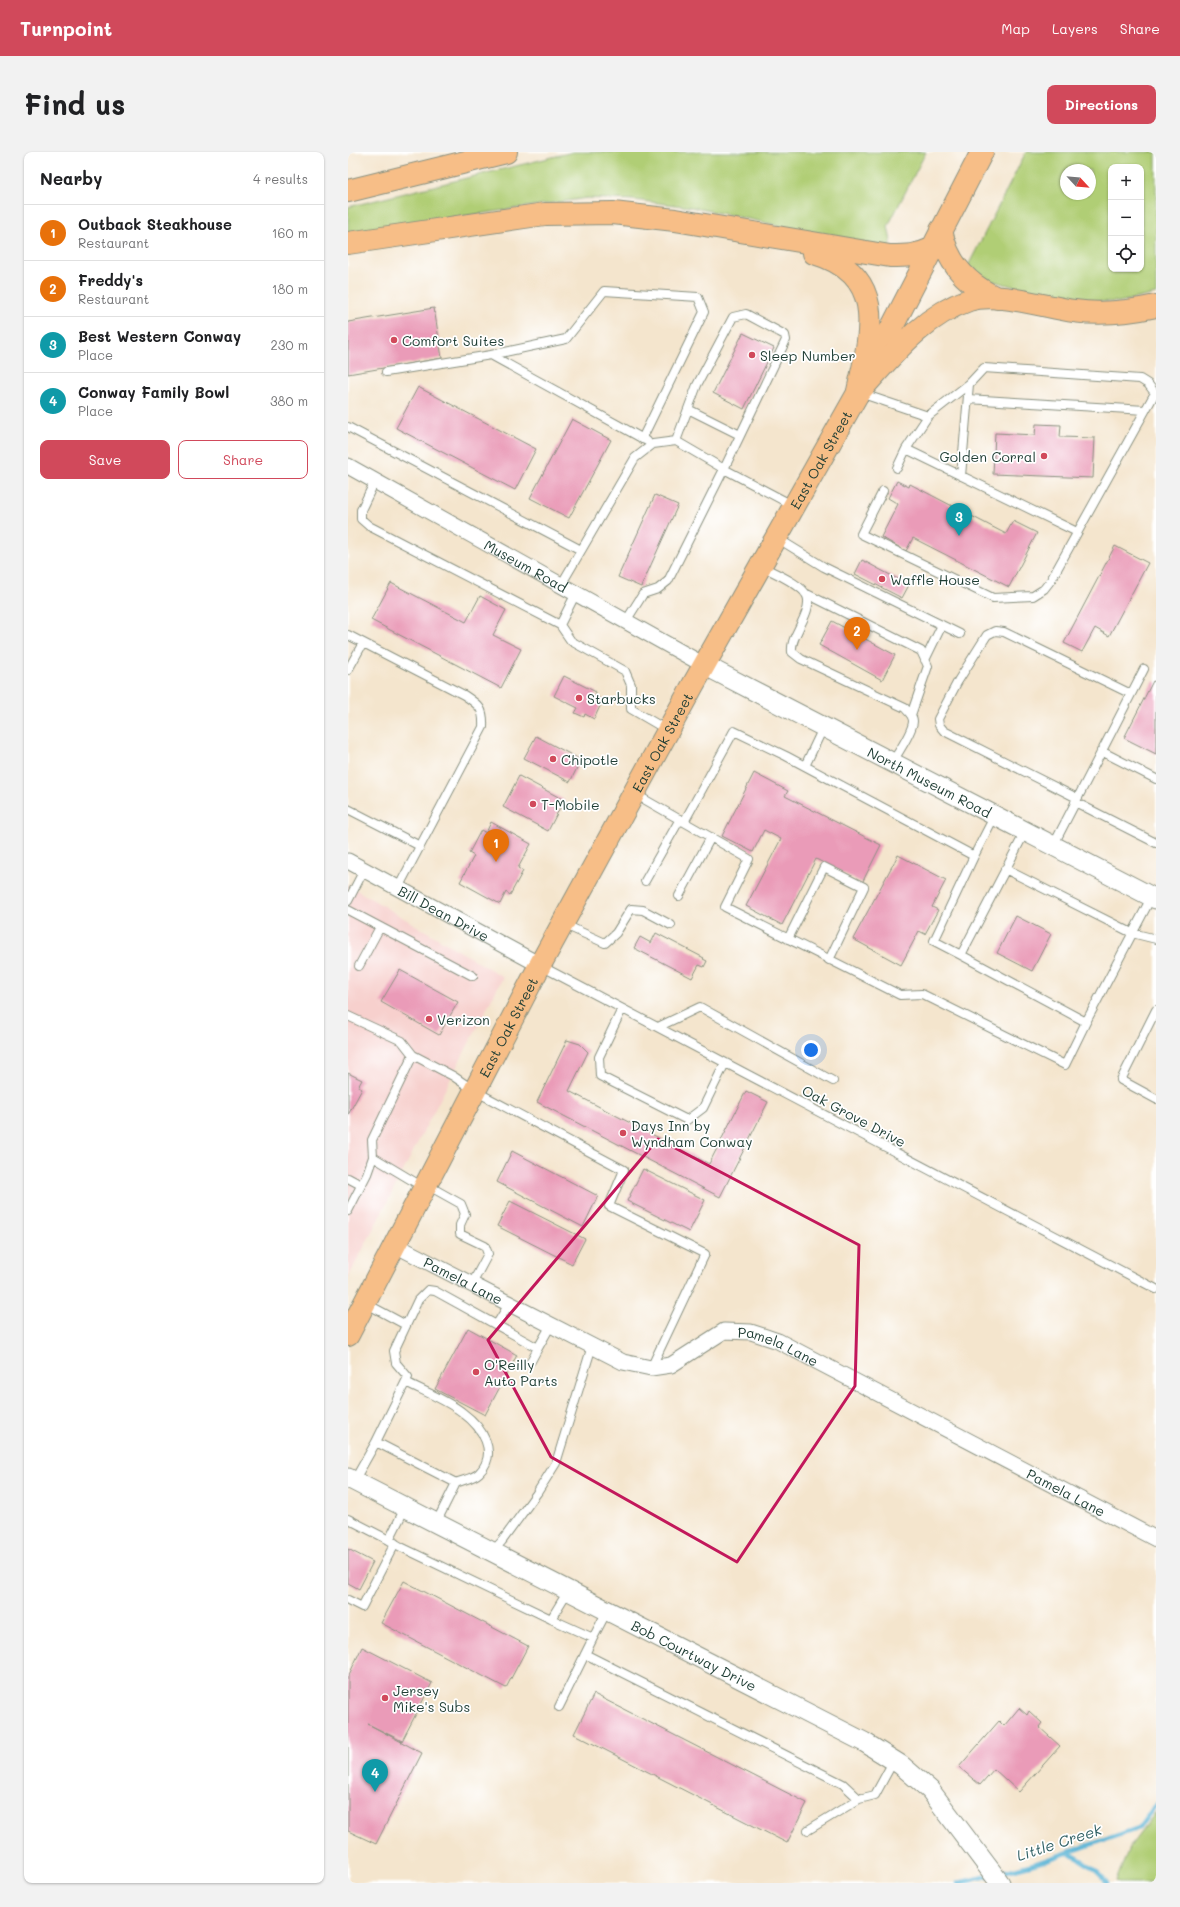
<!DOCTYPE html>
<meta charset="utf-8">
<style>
:root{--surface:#fff;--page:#f2f2f2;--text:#202124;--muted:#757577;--line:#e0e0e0;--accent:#d1495b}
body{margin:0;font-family:Mali,sans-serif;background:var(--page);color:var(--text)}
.controls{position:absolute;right:12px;top:12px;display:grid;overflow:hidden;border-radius:8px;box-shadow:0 1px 3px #0004}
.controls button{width:36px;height:36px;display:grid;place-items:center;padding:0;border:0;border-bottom:1px solid var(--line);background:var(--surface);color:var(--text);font:20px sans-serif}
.compass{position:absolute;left:712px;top:12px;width:36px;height:36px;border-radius:50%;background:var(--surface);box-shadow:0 1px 3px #0004;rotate:116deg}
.you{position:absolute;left:463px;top:898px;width:14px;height:14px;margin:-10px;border:3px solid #fff;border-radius:50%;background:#1a73e8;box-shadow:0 0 0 6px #1a73e833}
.badge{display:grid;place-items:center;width:26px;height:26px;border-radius:50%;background:var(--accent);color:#fff;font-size:13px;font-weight:700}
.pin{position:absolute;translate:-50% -33px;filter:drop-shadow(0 1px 2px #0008)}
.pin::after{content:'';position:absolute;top:21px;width:14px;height:12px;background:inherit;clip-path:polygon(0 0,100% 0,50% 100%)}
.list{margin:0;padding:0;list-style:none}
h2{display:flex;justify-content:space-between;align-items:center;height:52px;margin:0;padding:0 16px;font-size:17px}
h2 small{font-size:13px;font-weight:400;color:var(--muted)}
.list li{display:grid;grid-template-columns:26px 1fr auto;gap:12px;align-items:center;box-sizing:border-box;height:56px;padding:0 16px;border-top:1px solid var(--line)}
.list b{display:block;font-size:15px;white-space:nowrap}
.list p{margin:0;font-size:13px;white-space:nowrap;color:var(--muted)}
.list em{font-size:13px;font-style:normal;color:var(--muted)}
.actions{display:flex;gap:8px;padding:12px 16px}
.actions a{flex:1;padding:9px 0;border:1px solid var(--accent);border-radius:8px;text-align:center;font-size:14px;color:var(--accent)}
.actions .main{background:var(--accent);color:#fff}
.icon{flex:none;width:22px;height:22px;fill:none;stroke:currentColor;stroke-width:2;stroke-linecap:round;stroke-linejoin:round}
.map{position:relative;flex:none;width:808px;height:1731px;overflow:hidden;border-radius:8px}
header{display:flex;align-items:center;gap:24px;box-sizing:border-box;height:56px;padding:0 20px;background:var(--accent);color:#fff}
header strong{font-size:19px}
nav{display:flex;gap:22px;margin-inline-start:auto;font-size:14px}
.intro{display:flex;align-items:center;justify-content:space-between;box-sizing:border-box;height:96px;padding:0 24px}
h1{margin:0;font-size:28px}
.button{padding:10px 18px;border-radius:8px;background:var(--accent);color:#fff;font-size:14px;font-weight:700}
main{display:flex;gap:24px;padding:0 24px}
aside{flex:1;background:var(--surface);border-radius:8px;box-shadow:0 1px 3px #0004}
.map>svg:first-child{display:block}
.built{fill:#f7d0cd}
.green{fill:#b0ce75;stroke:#688654;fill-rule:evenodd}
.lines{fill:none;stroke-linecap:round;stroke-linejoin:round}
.stream{stroke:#56b2d4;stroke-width:4.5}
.building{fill:#ea9bb8}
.service-casing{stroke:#8a9180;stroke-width:10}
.minor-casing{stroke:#8a9180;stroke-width:17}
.tertiary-casing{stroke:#8a9180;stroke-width:21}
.trunk-casing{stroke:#8a9180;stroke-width:24}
.motorway-casing{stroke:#8a9180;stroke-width:24}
.service{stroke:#fff;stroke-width:8}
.minor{stroke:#fff;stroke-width:15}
.tertiary{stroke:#fff;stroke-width:19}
.trunk{stroke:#f7be87;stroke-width:22}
.motorway{stroke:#f7be87;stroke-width:22}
.marked{fill:none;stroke:#c2185b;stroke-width:3;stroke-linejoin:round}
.poi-dot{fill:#d1495b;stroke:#fff;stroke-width:1.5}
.labels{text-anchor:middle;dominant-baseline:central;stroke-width:3.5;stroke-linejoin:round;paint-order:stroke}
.poi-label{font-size:14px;fill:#1f3d34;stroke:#fff;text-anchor:start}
.street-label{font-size:14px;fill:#1f3d34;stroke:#fff}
.water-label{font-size:15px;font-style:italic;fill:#306064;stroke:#fff}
</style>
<header>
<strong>Turnpoint</strong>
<nav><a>Map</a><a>Layers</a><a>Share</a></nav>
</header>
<div class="intro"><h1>Find us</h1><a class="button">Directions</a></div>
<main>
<aside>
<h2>Nearby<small>4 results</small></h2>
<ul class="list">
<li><span class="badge" style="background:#e8710a">1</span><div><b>Outback Steakhouse</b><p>Restaurant</p></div><em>160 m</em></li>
<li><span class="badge" style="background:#e8710a">2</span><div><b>Freddy's</b><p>Restaurant</p></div><em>180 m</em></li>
<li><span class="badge" style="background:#0f9aa8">3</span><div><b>Best Western Conway</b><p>Place</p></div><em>230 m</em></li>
<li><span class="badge" style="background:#0f9aa8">4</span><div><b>Conway Family Bowl</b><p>Place</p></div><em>380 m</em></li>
</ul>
<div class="actions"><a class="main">Save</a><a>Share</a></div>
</aside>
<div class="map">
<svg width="808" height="1731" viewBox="0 0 808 1731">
<rect width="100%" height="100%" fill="#fff"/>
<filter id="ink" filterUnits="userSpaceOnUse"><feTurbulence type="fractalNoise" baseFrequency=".025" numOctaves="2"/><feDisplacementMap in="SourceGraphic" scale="8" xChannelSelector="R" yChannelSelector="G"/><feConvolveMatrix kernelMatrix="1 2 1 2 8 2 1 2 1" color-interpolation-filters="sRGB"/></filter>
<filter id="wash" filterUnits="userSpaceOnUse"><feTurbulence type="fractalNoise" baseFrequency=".012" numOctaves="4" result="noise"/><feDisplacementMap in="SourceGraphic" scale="16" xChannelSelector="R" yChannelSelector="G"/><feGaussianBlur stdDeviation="0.9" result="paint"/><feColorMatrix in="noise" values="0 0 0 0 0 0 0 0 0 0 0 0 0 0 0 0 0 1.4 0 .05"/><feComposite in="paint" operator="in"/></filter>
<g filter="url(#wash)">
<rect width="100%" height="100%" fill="#f4e5cd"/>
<path class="built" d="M0 733 155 825 0 1126Z"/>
<path class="green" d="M225 0H578L540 74 543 90 538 100 415 70 343 55 286 48 239 46 0 81V55Z
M678 0H808V142L771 150 722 149 637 127 620 114ZM763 15H793V117H763ZM718 18H742V42H718Z
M808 1660V1731H770L768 1729 781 1696Z"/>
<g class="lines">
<path class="stream" d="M720 1701C735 1708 749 1717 759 1731
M651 1721 689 1711 791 1676 808 1652
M610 1731 640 1724"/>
</g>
<g id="blocks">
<path class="building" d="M86 156 94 206 0 222V170Z
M395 181 426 196 396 257 365 241Z
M70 235 188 297 167 338 48 276Z
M224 267 263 288 221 366 182 346Z
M688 272 713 273 712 285 747 286 745 326 645 322 647 281 687 283Z
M549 329 561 335 562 332 658 382 665 369 689 381 661 435 565 386 558 399 533 385 550 352 540 346Z
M307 343 330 353 293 435 270 425Z
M767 394 800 411 761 484 747 476 734 500 716 491Z
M514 408 561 433 554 446 507 422Z
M43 431 118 470 132 444 158 458 145 483 173 497 153 536 23 468Z
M484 469 547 503 534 528 471 493Z
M216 524 248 540 247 544 255 548 246 567 237 562 236 565 227 561 230 556 206 544Z
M805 529 808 530V602L776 586Z
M188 584 233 608 222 630 176 606Z
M406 621 440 639 437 644 533 693 514 731 468 707 434 773 398 754 433 687 416 678 405 700 374 684Z
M171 624 216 648 200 679 155 655Z
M143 670 183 692 170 716 175 719 162 743 158 740 152 752 112 730 126 704 121 701 133 678 138 681Z
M550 703 598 728 584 755 590 758 577 782 571 779 553 813 505 787Z
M668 764 703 782 684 819 649 801Z
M308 781 356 806 355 807 359 809 356 815 351 813 344 826 286 796 292 785 303 791Z
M52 818 110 850 91 883 33 850Z
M219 888 232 892 240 900 221 939 361 1012 398 939 420 950 372 1045 189 950Z
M0 921 14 928 10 935 14 937 0 963Z
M164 999 250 1044 235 1075 149 1030Z
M295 1017 357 1048 341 1080 279 1049Z
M162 1049 237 1087 224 1112 149 1074Z
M120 1176 169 1203 137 1263 87 1237Z
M0 1397 25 1410 11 1437 0 1431Z
M56 1429 180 1494 158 1536 33 1471Z
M14 1495 84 1531 54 1589 20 1572 74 1601 28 1692 0 1679V1525Z
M246 1542 459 1651 439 1691 226 1582Z
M671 1556 679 1563 681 1559 694 1571 691 1575 712 1594 671 1640 646 1617 632 1633 611 1615 651 1569 656 1574Z"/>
</g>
</g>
<g filter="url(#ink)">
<use href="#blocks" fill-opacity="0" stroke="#8a9180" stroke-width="1"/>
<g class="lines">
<defs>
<path id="service" d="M143 203 218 187 256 139 350 145 356 160 294 287
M38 220 143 203 299 289
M512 241 580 264 558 297 729 380
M620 247 797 258
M340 257 392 283
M580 264 621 232 613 324
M0 275 233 398
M328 289 349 233 385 165 398 162 437 183 438 188 376 317 446 354
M549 316 558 297
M27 329 13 358V367L21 374 212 473 223 489 277 519 283 533V557L319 578
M535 339 513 382 645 446 685 444 696 437 703 428 807 241 800 232 792 227 636 216 621 232
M429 386 476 415 612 482
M413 414C424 420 454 432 459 444 463 453 456 466 452 474 448 483 443 490 444 500L453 507 557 556C560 560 565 563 565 569 565 579 550 601 545 609
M213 433 287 306 305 292 328 289 376 317 320 429 310 437 295 442 278 469
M457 441 573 499 580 514 563 563
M212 473 228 441
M0 483 116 543C131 553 136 556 135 575L50 736
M577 508 594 473
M0 518 15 491
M753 599 808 627
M457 614 476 574
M287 642 336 670 386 579 438 604 626 704 586 789 613 803
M729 646 596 579 591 573 590 567 610 529 639 483 647 479 656 480 783 542
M727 650 808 691
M0 657 72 694
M336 670 401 707 377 755 552 843 574 842 717 913 738 870
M677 680 613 803 738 870 804 744
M705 694 796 517
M626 704 647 663
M657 717 784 781 808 787
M297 729 332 667
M331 744 363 685
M0 749 16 718
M0 758 125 824
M215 772 257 791 268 781 283 757 295 758 323 773
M440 787 476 715 516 735 481 808
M11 814 32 775
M193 814 808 1137
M274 857 251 905 252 924 339 968 355 956 377 911
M808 858 773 928 808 947
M0 864 54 889 65 903 24 988 25 1005 75 1035
M310 875 352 855 485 929
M65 903 105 924 127 939 276 1018 261 1054 357 1102 303 1216
M0 1026 13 1033
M79 1033 113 1052 117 1062 112 1073V1082L137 1094 140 1102 124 1132
M0 1059 19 1022 25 1005
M17 1151 58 1173
M149 1172 161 1152
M183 1209 190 1196
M58 1230C75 1239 101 1249 115 1261 134 1275 151 1301 131 1321 126 1326 115 1328 108 1331
M28 1290 60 1225 48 1211 46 1199 70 1148 80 1138 87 1139 190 1196 203 1173
M6 1329 28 1290 108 1331 88 1371
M0 1367 41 1388 57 1356
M41 1388 53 1395 203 1467 220 1439
M144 1400 154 1389 189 1341 208 1311 244 1194
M0 1448 14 1455 47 1391
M203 1467 245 1486 259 1459
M237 1502 495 1632 511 1647 527 1643 546 1608
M211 1555 245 1486
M460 1678 511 1647"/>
<g id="minor">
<path id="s1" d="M0 314 356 513"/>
<path id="s2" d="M0 709 192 813"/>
<path id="s3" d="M47 1093 275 1210 303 1216 323 1213 376 1179 403 1180 430 1189 808 1387"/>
</g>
<g id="tertiary">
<path id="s4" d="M356 513 808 747"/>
<path id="s5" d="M0 1326 516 1590 553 1613 582 1638 652 1731"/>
</g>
<g id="trunk">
<path id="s6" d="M0 1183 192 813 345 533 510 241 634 0"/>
</g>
<path id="motorway" d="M0 39 158 0
M593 78C599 111 620 133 649 146
M0 91 197 62 265 61 327 68 542 104C557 104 569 104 583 97
M466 101C540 123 523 181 510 239
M510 241C542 206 574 164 621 148 649 139 697 155 726 159 754 163 781 160 808 154"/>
</defs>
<use href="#service" class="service-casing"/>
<use href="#minor" class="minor-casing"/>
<use href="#tertiary" class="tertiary-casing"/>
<use href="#trunk" class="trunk-casing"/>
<use href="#motorway" class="motorway-casing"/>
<use href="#service" class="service"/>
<use href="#minor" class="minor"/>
<use href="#tertiary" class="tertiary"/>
<use href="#trunk" class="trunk"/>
<use href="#motorway" class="motorway"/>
</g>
</g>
<path class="marked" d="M310 987 511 1093 507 1234 389 1410 203 1305 140 1188Z"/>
<g class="poi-dot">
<circle cx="46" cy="188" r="4"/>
<circle cx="404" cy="203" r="4"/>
<circle cx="696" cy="304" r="4"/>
<circle cx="534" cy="427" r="4"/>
<circle cx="231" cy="546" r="4"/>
<circle cx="205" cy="607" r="4"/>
<circle cx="185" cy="652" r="4"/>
<circle cx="81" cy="867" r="4"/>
<circle cx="275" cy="981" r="4"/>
<circle cx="128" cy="1220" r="4"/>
<circle cx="37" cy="1546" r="4"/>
</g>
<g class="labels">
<g class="poi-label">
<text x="54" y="188">Comfort Suites</text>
<text x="412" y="203">Sleep Number</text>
<text x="688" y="304" text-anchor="end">Golden Corral</text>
<text x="542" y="427">Waffle House</text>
<text x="239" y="546">Starbucks</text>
<text x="213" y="607">Chipotle</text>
<text x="193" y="652">T-Mobile</text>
<text x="89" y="867">Verizon</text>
<text x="283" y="973">Days Inn by<tspan x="283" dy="16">Wyndham Conway</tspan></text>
<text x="136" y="1212">O'Reilly<tspan x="136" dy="16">Auto Parts</tspan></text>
<text x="45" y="1538">Jersey<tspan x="45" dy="16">Mike's Subs</tspan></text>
</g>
<g class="street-label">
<text stroke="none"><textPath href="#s6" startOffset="995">East Oak Street</textPath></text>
<text stroke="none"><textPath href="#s1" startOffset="204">Museum Road</textPath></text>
<text stroke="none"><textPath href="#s6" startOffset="671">East Oak Street</textPath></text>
<text stroke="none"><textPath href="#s4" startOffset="254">North Museum Road</textPath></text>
<text stroke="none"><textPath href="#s2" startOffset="109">Bill Dean Drive</textPath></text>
<text stroke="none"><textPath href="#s6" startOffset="347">East Oak Street</textPath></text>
<text transform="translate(506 964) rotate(28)">Oak Grove Drive</text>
<text stroke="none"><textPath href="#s3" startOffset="77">Pamela Lane</textPath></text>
<text stroke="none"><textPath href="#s3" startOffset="425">Pamela Lane</textPath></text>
<text stroke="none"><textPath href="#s3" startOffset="749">Pamela Lane</textPath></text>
<text stroke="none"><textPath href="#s5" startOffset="389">Bob Courtway Drive</textPath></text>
</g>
<g class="water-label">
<text transform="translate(711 1690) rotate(-18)">Little Creek</text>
</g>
</g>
</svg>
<div class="controls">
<button>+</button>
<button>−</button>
<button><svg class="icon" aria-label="locate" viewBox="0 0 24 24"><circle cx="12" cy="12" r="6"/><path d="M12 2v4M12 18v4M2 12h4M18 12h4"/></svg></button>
</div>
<svg class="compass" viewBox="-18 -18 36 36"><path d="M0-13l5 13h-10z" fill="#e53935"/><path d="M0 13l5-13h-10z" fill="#757577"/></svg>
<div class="you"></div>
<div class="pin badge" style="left:148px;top:710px;background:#e8710a">1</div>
<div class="pin badge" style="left:509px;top:498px;background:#e8710a">2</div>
<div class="pin badge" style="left:611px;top:384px;background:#0f9aa8">3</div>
<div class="pin badge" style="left:27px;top:1640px;background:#0f9aa8">4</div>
</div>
</main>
